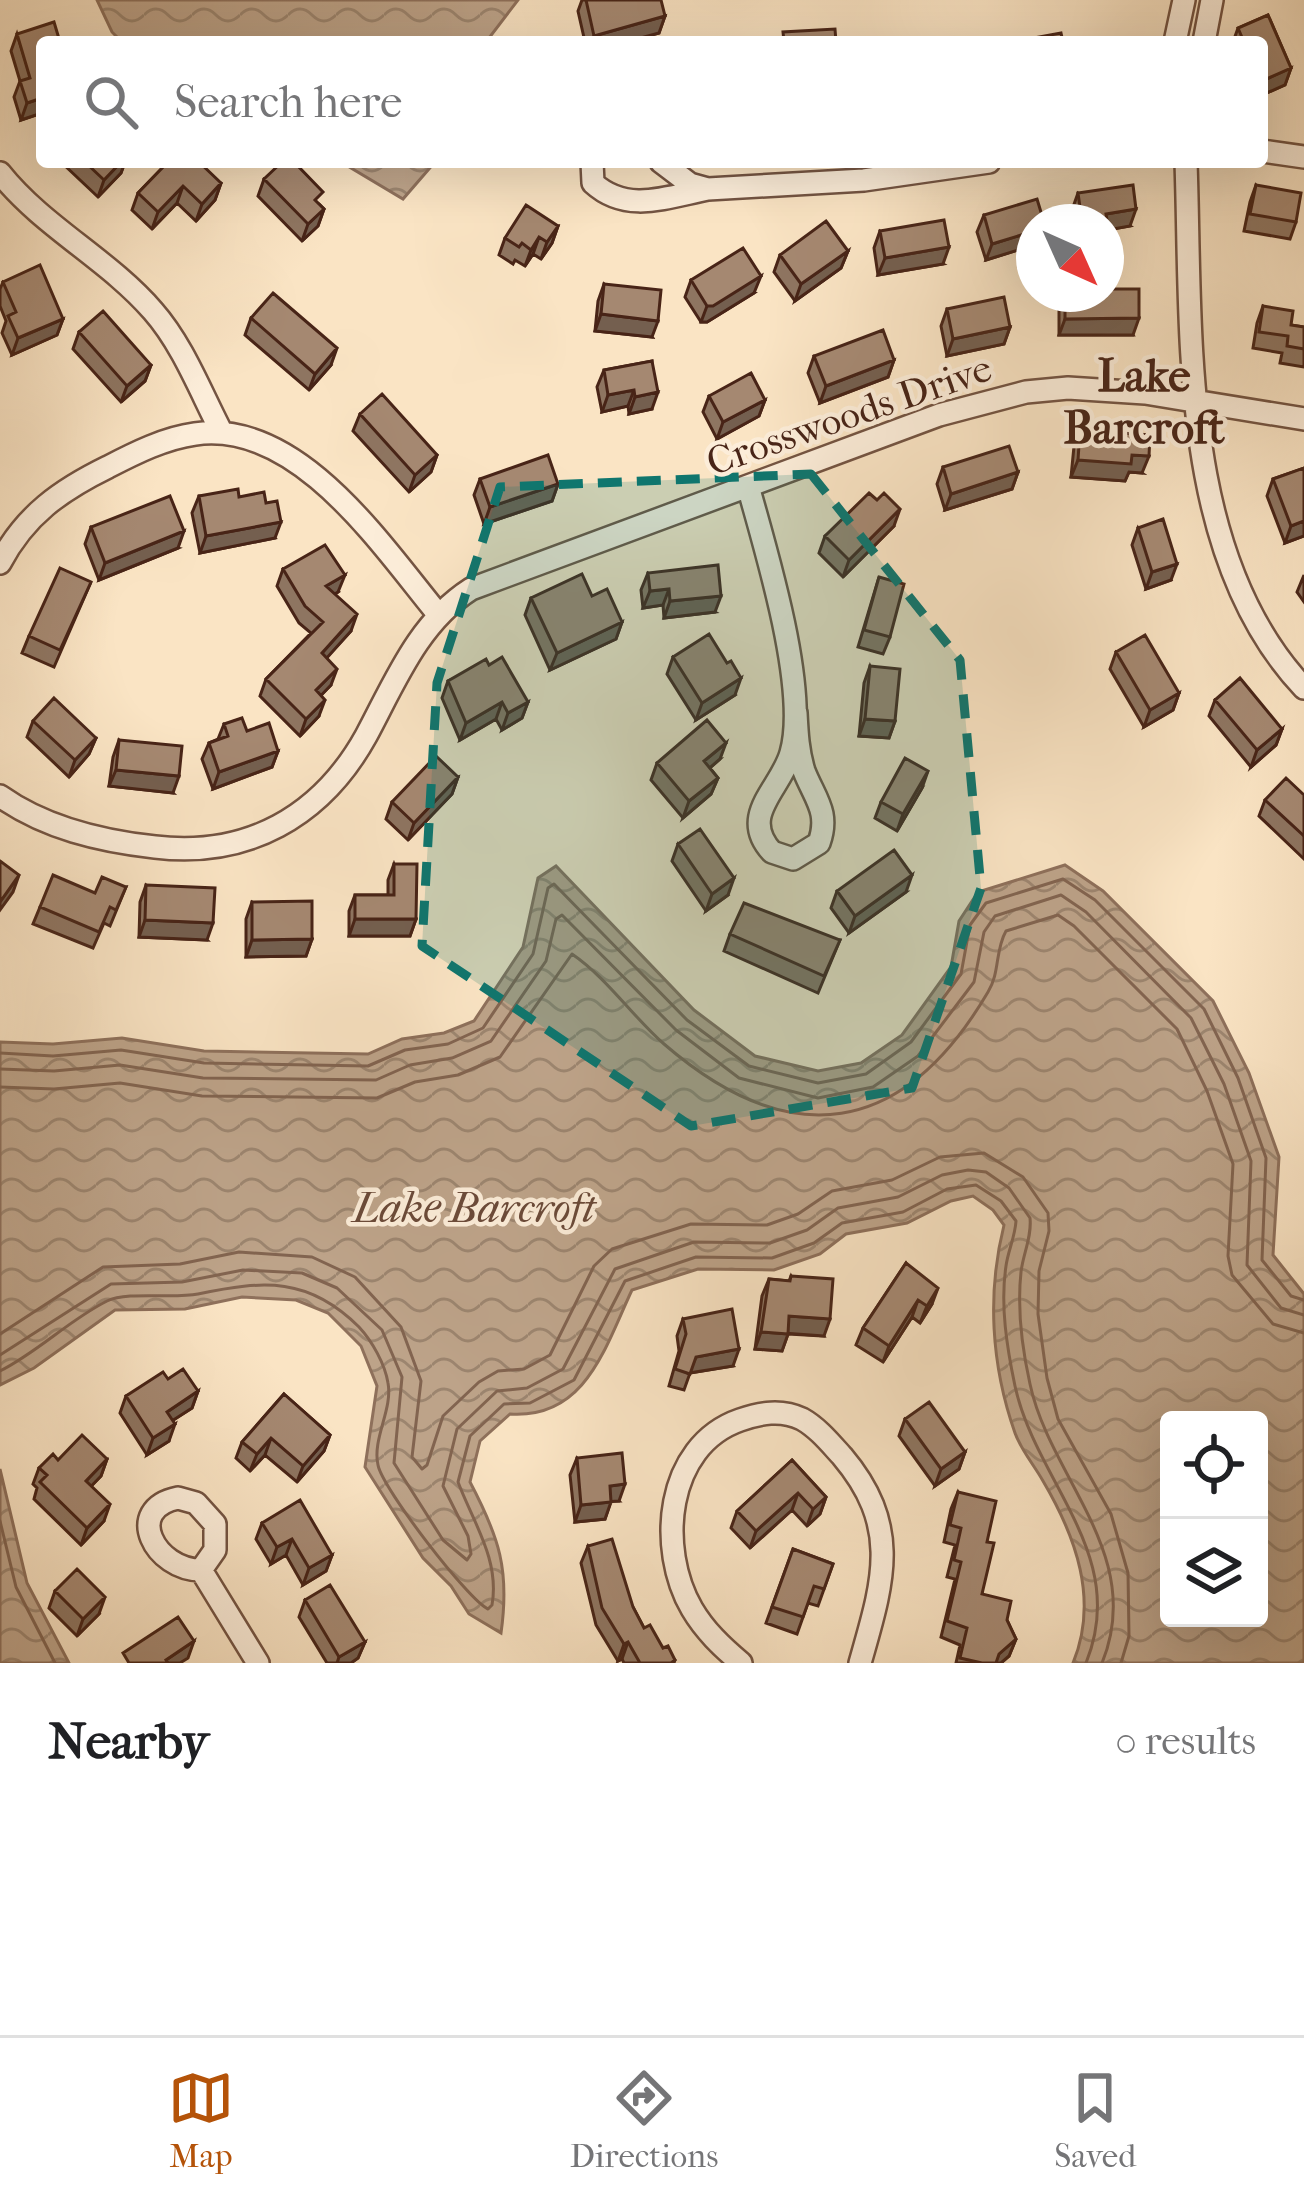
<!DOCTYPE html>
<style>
:root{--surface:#fff;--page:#f6f6f6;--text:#202124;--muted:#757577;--line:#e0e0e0;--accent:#b45309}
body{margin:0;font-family:"IM FELL French Canon",serif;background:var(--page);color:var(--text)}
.controls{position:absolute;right:36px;bottom:36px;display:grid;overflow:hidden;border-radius:12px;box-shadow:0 12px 48px #0002}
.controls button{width:108px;height:108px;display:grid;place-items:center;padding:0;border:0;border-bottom:3px solid var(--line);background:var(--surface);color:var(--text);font:60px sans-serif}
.compass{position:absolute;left:1016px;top:204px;width:108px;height:108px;border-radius:50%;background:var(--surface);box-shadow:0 12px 48px #0002;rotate:135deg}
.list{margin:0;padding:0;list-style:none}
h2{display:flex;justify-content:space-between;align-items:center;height:156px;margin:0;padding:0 48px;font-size:51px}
h2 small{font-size:39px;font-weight:400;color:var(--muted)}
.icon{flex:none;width:66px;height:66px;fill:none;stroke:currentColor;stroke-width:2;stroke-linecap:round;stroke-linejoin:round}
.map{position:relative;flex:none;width:1304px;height:1663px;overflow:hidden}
.search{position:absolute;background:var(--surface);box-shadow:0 12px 48px #0002;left:36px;right:36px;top:36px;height:132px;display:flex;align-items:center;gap:30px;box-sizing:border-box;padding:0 42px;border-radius:12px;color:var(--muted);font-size:45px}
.sheet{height:372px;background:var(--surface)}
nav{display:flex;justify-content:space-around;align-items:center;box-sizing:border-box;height:168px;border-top:3px solid var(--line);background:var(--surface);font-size:33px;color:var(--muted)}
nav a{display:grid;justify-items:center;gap:6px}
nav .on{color:var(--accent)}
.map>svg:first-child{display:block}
.water{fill:url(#water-waves);stroke:#8e705b;stroke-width:3;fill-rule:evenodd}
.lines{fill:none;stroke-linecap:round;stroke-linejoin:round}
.shore{stroke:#826450;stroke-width:3}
.street-casing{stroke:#745442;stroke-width:26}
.street{stroke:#fcedd9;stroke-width:21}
.wall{fill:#8e7561;stroke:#482417;stroke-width:3}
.shaded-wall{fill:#745f4f;stroke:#482417;stroke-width:3}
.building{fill:#a58871;stroke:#482417;stroke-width:3}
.marked{fill:#0f766e;fill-opacity:0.2;stroke:#0f766e;stroke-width:9;stroke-dasharray:24 15;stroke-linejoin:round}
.labels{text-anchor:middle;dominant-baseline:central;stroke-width:9;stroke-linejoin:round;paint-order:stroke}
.street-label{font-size:39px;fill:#482417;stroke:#fcedd9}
.water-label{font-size:42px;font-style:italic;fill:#6b4a39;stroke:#fcedd9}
.quarter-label{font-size:45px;font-weight:bold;fill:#482417;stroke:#fcedd9}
</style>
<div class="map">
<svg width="1304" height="1663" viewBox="0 0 1304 1663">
<defs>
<pattern id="water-waves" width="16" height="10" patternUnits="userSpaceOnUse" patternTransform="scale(3)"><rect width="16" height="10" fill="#bda389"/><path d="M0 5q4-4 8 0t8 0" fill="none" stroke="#9c856f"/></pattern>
</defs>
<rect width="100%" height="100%" fill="#fae4c4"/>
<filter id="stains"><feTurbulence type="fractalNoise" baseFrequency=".00167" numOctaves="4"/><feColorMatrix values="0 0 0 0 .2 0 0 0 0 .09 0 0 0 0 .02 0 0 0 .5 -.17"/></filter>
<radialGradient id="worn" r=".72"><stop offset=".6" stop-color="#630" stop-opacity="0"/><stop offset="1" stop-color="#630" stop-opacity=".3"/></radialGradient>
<path class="water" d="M97 0H518L486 42H122L112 32Z
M341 162H435L403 199Z
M1065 865 1103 891 1213 1001 1249 1073 1279 1157 1273 1255 1304 1294V1663H1073C1099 1600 1076 1537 1043 1481 1034 1465 1021 1450 1015 1433 991 1365 987 1293 1004 1225L993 1210 973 1196 951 1201 907 1223 846 1234 820 1254 774 1270 698 1269 632 1290C605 1347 586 1419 510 1414L480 1441 470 1482C499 1537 510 1570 501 1633L469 1614 451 1586 423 1558 365 1467 377 1386 361 1346 328 1313 296 1300 242 1297 185 1309 115 1310 34 1368 0 1385V1042L53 1044 122 1038 204 1051 368 1054 402 1039 444 1033 474 1021 523 947 538 878 556 866 694 1010 755 1056 818 1071 861 1063 902 1035 951 967 959 921 978 892ZM1259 1420V1618H1169V1420Z
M0 1469 27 1583 69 1663H0Z"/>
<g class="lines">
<path class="shore" d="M0 1053 53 1056 121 1050 204 1063 368 1066 405 1050 448 1044 483 1028 533 954 548 888 554 884 687 1020 749 1066 818 1083 866 1074 911 1042 961 974 970 925 986 903 1063 879 1095 900 1204 1009 1238 1078 1266 1158 1262 1260 1291 1296 1304 1300
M0 1069 54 1071 120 1065 203 1078 376 1080 410 1065 452 1058 491 1041 546 961 556 919 562 915 676 1030 739 1078 818 1098 873 1087 918 1056 974 982 984 932 995 916 1061 895 1086 912 1191 1018 1224 1084 1251 1161 1247 1265 1281 1308 1304 1315
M0 1087 54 1089 120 1083 202 1096 377 1098 415 1082 458 1075 500 1057 572 954C607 978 632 1016 664 1044 790 1153 903 1137 988 992 1000 973 995 950 1006 931L1058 915 1074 926 1177 1029 1207 1091 1233 1164 1228 1256 1232 1275 1273 1324 1304 1333
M0 1334 103 1267 180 1264 239 1252 312 1257 355 1277 401 1327 421 1381 412 1457 422 1469 427 1465 443 1416 479 1382 498 1371 524 1369 550 1355 594 1266 612 1249 691 1224 767 1225 798 1214 832 1191 892 1180 940 1157 984 1153 1023 1177 1048 1213 1049 1231 1039 1271 1038 1314 1047 1378 1058 1419 1111 1514 1128 1573 1129 1636 1121 1663
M0 1355 111 1284 182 1282 243 1270 302 1273 337 1288 382 1330 402 1377 394 1463 443 1540 467 1560 471 1554 468 1536 443 1486 457 1429 497 1391 527 1388 563 1369 615 1269 694 1242 770 1243 807 1230 838 1208 898 1197 942 1175 968 1170 986 1172 1009 1188 1030 1218C1032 1237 1023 1254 1021 1272 1017 1309 1022 1348 1030 1384 1050 1479 1146 1555 1102 1663
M0 1371C38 1352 69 1320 107 1301 128 1291 173 1299 198 1294 264 1280 309 1277 359 1327 372 1341 385 1364 388 1383 393 1409 372 1439 378 1465 382 1488 469 1601 488 1609L492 1605C500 1560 473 1522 458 1482L470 1436 504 1404 530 1403 574 1380 625 1281 696 1257 772 1258 814 1243 842 1223 903 1212 947 1189 976 1185 1001 1201 1016 1221C1015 1237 1008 1251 1006 1266 1000 1305 1007 1348 1015 1386 1036 1483 1130 1555 1086 1663
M0 1521 16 1587 55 1663"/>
<defs>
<path id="street" d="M1175 42 1184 0
M1204 42 1212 0
M1262 151 1304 157
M592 162 593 183C627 214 667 197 708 189L690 184 661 162
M1186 162C1192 333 1178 555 1304 688
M0 173C43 227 108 259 153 311 183 345 201 393 222 433
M708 189 864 180 989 162
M748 486C766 551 809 690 791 753 781 789 738 815 772 852L793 859 819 843C830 812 815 799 804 771 798 752 797 733 796 713
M0 563C25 515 61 490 108 467 135 453 165 438 195 434 298 419 381 545 438 614
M0 796C45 828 100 841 155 847 247 858 321 817 366 736 395 682 418 623 471 589L939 415 1026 392 1068 388 1145 393 1304 419
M178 1498 196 1503 215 1524V1550L201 1570C155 1570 123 1509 178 1498Z
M201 1570 258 1663
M741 1663C722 1647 705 1631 692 1609 657 1549 665 1446 740 1420 760 1413 781 1409 802 1419 818 1428 830 1443 842 1456 902 1527 883 1582 860 1663"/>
</defs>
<use href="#street" class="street-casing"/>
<use href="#street" class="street"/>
</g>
<path class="wall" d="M582 0H586L665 16 659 33 626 42H585L578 11Z
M1268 15 1291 68 1285 85 1262 95V42H1233L1238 28Z
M17 34 42 113 21 120 14 97 20 81 11 51Z
M61 162H125L121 173 98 197Z
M168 162 221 183 215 200 196 221 177 203 152 229 132 210 138 193Z
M264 179 319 204 324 209 318 226 302 241 258 196Z
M1256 185 1296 222 1290 239 1244 231 1250 202Z
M1078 193 1130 226 1107 230 1106 232V222H1073L1072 210Z
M984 215 1034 222V245L986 260 977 232Z
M558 226 552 243 541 259 533 254 525 266 515 260 513 264 499 255 505 238Z
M880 231 943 264 878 275 874 248Z
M848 251 841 268 795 301 774 272 780 255Z
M691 280 754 293 707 322H701L685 297Z
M3 282 63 319 57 335 12 355 2 333 6 321 0 306V289Z
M604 284 652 337 595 331 598 301Z
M1064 294H1106L1133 335H1059V307Z
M1263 306 1291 325 1304 327V367L1280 363 1282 353 1253 348 1257 323Z
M947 309 1010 327 1004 344 947 356 941 326Z
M251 318 331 365 309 390 245 335Z
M79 332 151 365 145 381 121 402 73 349Z
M814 356 894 360 888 377 820 403 808 373Z
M652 361V409L629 414 628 406 602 412 597 387 604 370Z
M709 396 765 400 759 416 717 439 703 412Z
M360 414 437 455 431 472 409 492 353 431Z
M1080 430 1142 473 1129 472 1125 481 1071 477 1074 446Z
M943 467 1018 472 1012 489 945 510 937 484Z
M1304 468V536L1285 543 1267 496 1273 479Z
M480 479 558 484 552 501 484 524 474 495Z
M199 496 239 497 275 538 200 553 192 513Z
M877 500 894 526 843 577 819 553 825 536Z
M91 527 178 548 99 580 85 544Z
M1138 528 1171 580 1146 589 1132 545Z
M283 569 338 592 335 594 351 631 326 658 331 685 321 695 319 716 300 736 260 696 266 679 311 633 299 623 277 586Z
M648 573 715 612 664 618 663 605 643 608 641 590Z
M1304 575V602L1297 592Z
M879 577 890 637 883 654 858 647Z
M91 582 54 667 22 653 29 636Z
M592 596 622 622 616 639 550 670 525 615 531 598Z
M1116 652 1179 693 1173 710 1144 727 1110 669Z
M673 657 735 695 696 720 667 674Z
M489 665 528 702 522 718 502 730 496 719 460 740 442 698 448 681Z
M870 666 895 721 889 738 859 736 864 683Z
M1215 700 1282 729 1276 745 1251 767 1209 716Z
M33 721 96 738 89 754 69 777 27 737Z
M224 724 247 731 278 751 272 767 213 789 202 759 209 743 218 739Z
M119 740 173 793 109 786 113 757Z
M720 759 710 768 718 778 711 794 683 818 651 780 657 763Z
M458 777 452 794 408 840 386 819 392 802Z
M922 788 897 831 875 818 881 802Z
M1304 795V859L1259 816 1265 800Z
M678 844 728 895 706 911 672 861Z
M394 864 416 919 410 936H349V911L355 895H388V880Z
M146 885 207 940 139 937 140 902Z
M126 887 110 926 104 923 93 948 33 924 40 907 95 893Z
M837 891 906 892 849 933 831 908Z
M252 902 312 939 306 956 246 957V919Z
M730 934 840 940 818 993 724 951Z
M906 1263 932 1304 920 1323 912 1317 883 1362 856 1345 863 1328Z
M791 1276 824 1336 788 1334 782 1351 755 1349 762 1296 769 1279 789 1281Z
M683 1319 733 1366 690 1373 684 1390 669 1386 679 1351 677 1336Z
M168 1379 198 1391 192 1408 173 1420 169 1441 147 1455 120 1413 126 1396Z
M284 1394 330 1435 324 1451 297 1482 265 1455 250 1471 236 1458 242 1442Z
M905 1419 965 1452 959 1469 935 1486 899 1436Z
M577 1458 619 1501H611L605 1519 575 1522 570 1475Z
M107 1459 101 1476 91 1486 104 1521 81 1545 34 1499 37 1488 33 1484 39 1468 58 1460Z
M792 1460 826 1497 820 1514 807 1526 792 1510 750 1548 731 1528 737 1511Z
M958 1492 987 1542 982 1594 1007 1620 1016 1639 1009 1656 1001 1663H956L960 1645 941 1637 955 1579 947 1577 955 1545 944 1542 951 1509Z
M262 1523 332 1555 326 1571 303 1585 286 1555 271 1564 256 1539Z
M588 1546 633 1607 644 1628 675 1660 674 1663H624L622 1659 618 1661 596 1625 581 1563Z
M793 1549 833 1564 818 1606 808 1603 797 1634 766 1623Z
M55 1591 99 1614 77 1636 49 1608Z
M305 1600 365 1642 358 1658 351 1663H327L299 1617Z"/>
<path class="shaded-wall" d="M665 16 659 33 626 42H591L594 36Z
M1291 68 1285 85 1262 95V81Z
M42 98V113L21 120 27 103Z
M121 162H125L121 173 98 197 104 180Z
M221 183 215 200 196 221 202 204Z
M183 186 177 203 152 229 158 212Z
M324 209 318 226 302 241 308 224Z
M1136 209 1130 226 1107 230 1106 232V214Z
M558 226 552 243 541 259 547 242Z
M1034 231V245L986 260 992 244Z
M539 237 533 254 525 266 531 250Z
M949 247 943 264 878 275 885 258Z
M848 251 841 268 795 301 801 284Z
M761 276 754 293 707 322H701L707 306Z
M601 314 658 321 652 337 595 331Z
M1139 318 1133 335H1059L1065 319Z
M63 319 57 335 12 355 18 338Z
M1010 327 1004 344 947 356 953 339Z
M337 348 331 365 309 390 315 374Z
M894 360 888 377 820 403 826 386Z
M151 365 145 381 121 402 127 386Z
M634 390 628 406 602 412 608 395Z
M658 392 652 409 629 414 635 397Z
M765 400 759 416 717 439 723 422Z
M437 455 431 472 409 492 415 475Z
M1132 455 1149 456 1142 473 1129 472 1125 481 1071 477 1078 460Z
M1018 472 1012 489 945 510 951 494Z
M558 484 552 501 484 524 490 507Z
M900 509 894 526 843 577 849 560Z
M1304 521V536L1285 543 1291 526Z
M281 522 275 538 200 553 206 536Z
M184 531 178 548 99 580 105 563Z
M1177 564 1171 580 1146 589 1152 572Z
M345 575 338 592 320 603 326 586Z
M669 589 663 605 643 608 650 591Z
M721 596 715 612 664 618 670 601Z
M357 614 351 631 316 670 322 653Z
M622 622 616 639 550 670 557 653Z
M337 669 331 685 310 707 316 690Z
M741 678 735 695 696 720 702 703Z
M1179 693 1173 710 1144 727 1150 710Z
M325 700 319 716 300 736 306 719Z
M502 702 496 719 460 740 466 723Z
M528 702 522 718 502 730 508 713Z
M865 719 895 721 889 738 859 736Z
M1282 729 1276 745 1251 767 1257 750Z
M96 738 89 754 69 777 75 760Z
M726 743 720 759 698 778 704 761Z
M278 751 272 767 213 789 219 772Z
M116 770 179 776 173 793 109 786Z
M928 771 922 788 897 831 903 814Z
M458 777 452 794 408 840 414 823Z
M718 778 711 794 683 818 689 801Z
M19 875 13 892 0 910V902Z
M912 875 906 892 849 933 855 916Z
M734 878 728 895 706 911 712 894Z
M355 919H416L410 936H349Z
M145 920 213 923 207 940 139 937Z
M312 939 306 956 246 957 252 940Z
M938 1288 932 1304 920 1323 927 1306Z
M918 1300 912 1317 883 1362 889 1346Z
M789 1316 830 1319 824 1336 783 1333Z
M761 1332 788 1334 782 1351 755 1349Z
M739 1349 733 1366 689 1373 696 1357Z
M198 1391 192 1408 161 1428 167 1412Z
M175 1424 169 1441 147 1455 153 1438Z
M330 1435 324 1451 297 1482 303 1466Z
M271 1438 265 1455 250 1471 257 1454Z
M965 1452 959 1469 935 1486 941 1469Z
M107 1459 101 1476 80 1498 86 1481Z
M625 1484 619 1501 603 1502 610 1486Z
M798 1493 792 1510 750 1548 756 1531Z
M826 1497 820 1514 807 1526 813 1509Z
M611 1502 605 1519 575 1522 581 1505Z
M110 1504 104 1521 81 1545 87 1528Z
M292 1539 286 1555 271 1564 277 1547Z
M332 1555 326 1571 303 1585 309 1568Z
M105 1597 99 1614 77 1636 83 1619Z
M1016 1639 1009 1656 1001 1663H995L999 1654Z
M194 1641 188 1658 180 1663H165L166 1660Z
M365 1642 358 1658 351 1663H337L339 1657Z
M628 1642 622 1659 618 1661 624 1644Z"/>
<path class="building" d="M586 0H661L665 16 594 36Z
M1268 15 1291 68 1262 81V42H1244L1238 28Z
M54 22 60 42H42V98L27 103 20 81 30 78 17 34Z
M835 29 836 42H784L783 32Z
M1061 33 1063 42H1012Z
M688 41H755V42H688Z
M85 162H121L104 180Z
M168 162H199L221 183 202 204 183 186 158 212 138 193Z
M282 162H294L323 192 315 200 324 209 308 224 264 179Z
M1133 185 1136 209 1106 214 1108 226H1106V222H1082L1078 193Z
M1256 185 1301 193 1296 222 1250 214Z
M1037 199 1044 222H1034V231L992 244 984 215Z
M526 205 558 226 547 242 539 237 531 250 522 243 519 247 505 238Z
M944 220 949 247 885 258 880 231Z
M826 221 848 251 801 284 780 255Z
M743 248 761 276 713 306H707L691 280Z
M40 265 63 319 18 338 8 316 16 312 3 282Z
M604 284 661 290 658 321 601 314Z
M1106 289H1139V318L1065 319V294H1106Z
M273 293 337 348 315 374 251 318Z
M1004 297 1010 327 953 339 947 309Z
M1263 306 1293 311 1291 325 1304 327V349L1287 346 1288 336 1259 332Z
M103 311 151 365 127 386 79 332Z
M883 330 894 360 826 386 814 356Z
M652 361 658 392 635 397 634 390 608 395 604 370Z
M751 373 765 400 723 422 709 396Z
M382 394 437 455 415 475 360 414Z
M1080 430 1150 435 1149 456 1132 455 1131 464 1078 460Z
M1009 446 1018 472 951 494 943 467Z
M548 455 558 484 490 507 480 479Z
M1304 468V521L1291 526 1273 479Z
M238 489 239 497 264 492 266 503 277 501 281 522 206 536 199 496Z
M869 493 877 500 884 493 900 509 849 560 825 536Z
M170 496 184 531 105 563 91 527Z
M1163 519 1177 564 1152 572 1138 528Z
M325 545 345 575 326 586 357 614 322 653 337 669 316 690 325 700 306 719 266 679 323 622 305 606 283 569Z
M718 565 721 596 670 601 669 589 650 591 648 573Z
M60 568 91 582 60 650 29 636Z
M582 574 592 596 607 589 622 622 557 653 531 598Z
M879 577 904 584 890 637 864 630Z
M709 634 727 663 731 661 741 678 702 703 673 657Z
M1145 635 1179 693 1150 710 1116 652Z
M502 657 528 702 508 713 502 702 466 723 448 681 486 659 489 665Z
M870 666 900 669 895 721 865 719Z
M1240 678 1282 729 1257 750 1215 700Z
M54 698 96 738 75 760 33 721Z
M242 718 247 731 269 723 278 751 219 772 209 743 228 736 224 724Z
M707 720 726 743 704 761 718 778 689 801 657 763Z
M119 740 182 746 179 776 116 770Z
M436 756 458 777 414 823 392 802Z
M905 758 928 771 903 814 881 802Z
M1286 778 1304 795V836L1265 800Z
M700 829 734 878 712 894 678 844Z
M894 850 912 875 855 916 837 891Z
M0 861 19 875 0 902Z
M394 864H417L416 919H355V895H394Z
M53 875 95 893 102 877 126 887 116 910 110 907 99 932 40 907Z
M146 885 215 888 213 923 145 920Z
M312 901V939L252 940V902Z
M744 903 840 940 824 976 730 934Z
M906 1263 938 1288 927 1306 918 1300 889 1346 863 1328Z
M791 1276 833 1279 830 1319 789 1316 788 1334 761 1332 769 1279 790 1281Z
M732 1309 739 1349 696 1357 690 1374 675 1369 686 1334 683 1319Z
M183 1369 198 1391 167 1412 175 1424 153 1438 126 1396 163 1372 168 1379Z
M284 1394 330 1435 303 1466 271 1438 257 1454 242 1442Z
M929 1402 965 1452 941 1469 905 1419Z
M82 1435 107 1459 86 1481 110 1504 87 1528 40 1482 47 1475 39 1468 53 1454 58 1460Z
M622 1453 625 1484 610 1486 611 1502 581 1505 577 1458Z
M792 1460 826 1497 813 1509 798 1493 756 1531 737 1511Z
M958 1492 996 1501 987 1542 994 1543 982 1594 1011 1601 1007 1620 1016 1639 999 1654 996 1663H982L960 1658 967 1628 947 1621 961 1562 954 1560 961 1528 950 1525Z
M300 1500 332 1555 309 1568 292 1539 277 1547 262 1523Z
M612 1539 633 1607 644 1628 650 1625 663 1648 668 1646 675 1660 671 1663H640L628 1642 624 1644 602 1608 588 1546Z
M793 1549 833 1564 824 1589 814 1586 803 1617 772 1607Z
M77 1569 105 1597 83 1619 55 1591Z
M330 1585 365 1642 339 1657 305 1600Z
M178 1617 194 1641 166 1660 168 1663H129L123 1653Z"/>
<path class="marked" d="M811 474 960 660 981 888 912 1088 691 1126 422 946 437 683 500 487Z"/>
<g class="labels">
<g class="street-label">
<text transform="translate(849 415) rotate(-19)">Crosswoods Drive</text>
</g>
<g class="water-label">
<text x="474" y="1208">Lake Barcroft</text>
</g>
<g class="quarter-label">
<text x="1144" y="376">Lake<tspan x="1144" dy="52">Barcroft</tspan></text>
</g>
</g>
<rect width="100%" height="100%" filter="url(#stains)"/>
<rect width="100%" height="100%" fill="url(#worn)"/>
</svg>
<div class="controls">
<button><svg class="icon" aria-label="locate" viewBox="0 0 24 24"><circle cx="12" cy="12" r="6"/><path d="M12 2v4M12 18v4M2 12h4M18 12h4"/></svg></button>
<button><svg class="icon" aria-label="layers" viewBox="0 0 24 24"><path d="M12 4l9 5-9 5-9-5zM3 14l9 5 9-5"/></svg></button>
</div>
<svg class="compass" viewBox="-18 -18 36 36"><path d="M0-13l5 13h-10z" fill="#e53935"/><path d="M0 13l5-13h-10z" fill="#757577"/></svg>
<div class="search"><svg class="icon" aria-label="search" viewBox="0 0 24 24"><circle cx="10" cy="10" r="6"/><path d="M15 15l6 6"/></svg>Search here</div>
</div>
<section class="sheet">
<h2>Nearby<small>0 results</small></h2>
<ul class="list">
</ul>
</section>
<nav>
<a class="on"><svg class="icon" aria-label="map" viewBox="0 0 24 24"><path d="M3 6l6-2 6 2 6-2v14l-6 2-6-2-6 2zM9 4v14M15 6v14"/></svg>Map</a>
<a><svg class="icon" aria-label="directions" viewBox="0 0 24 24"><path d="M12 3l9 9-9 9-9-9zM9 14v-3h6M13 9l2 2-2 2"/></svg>Directions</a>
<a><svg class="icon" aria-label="saved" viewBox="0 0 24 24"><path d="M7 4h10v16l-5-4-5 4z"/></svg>Saved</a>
</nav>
